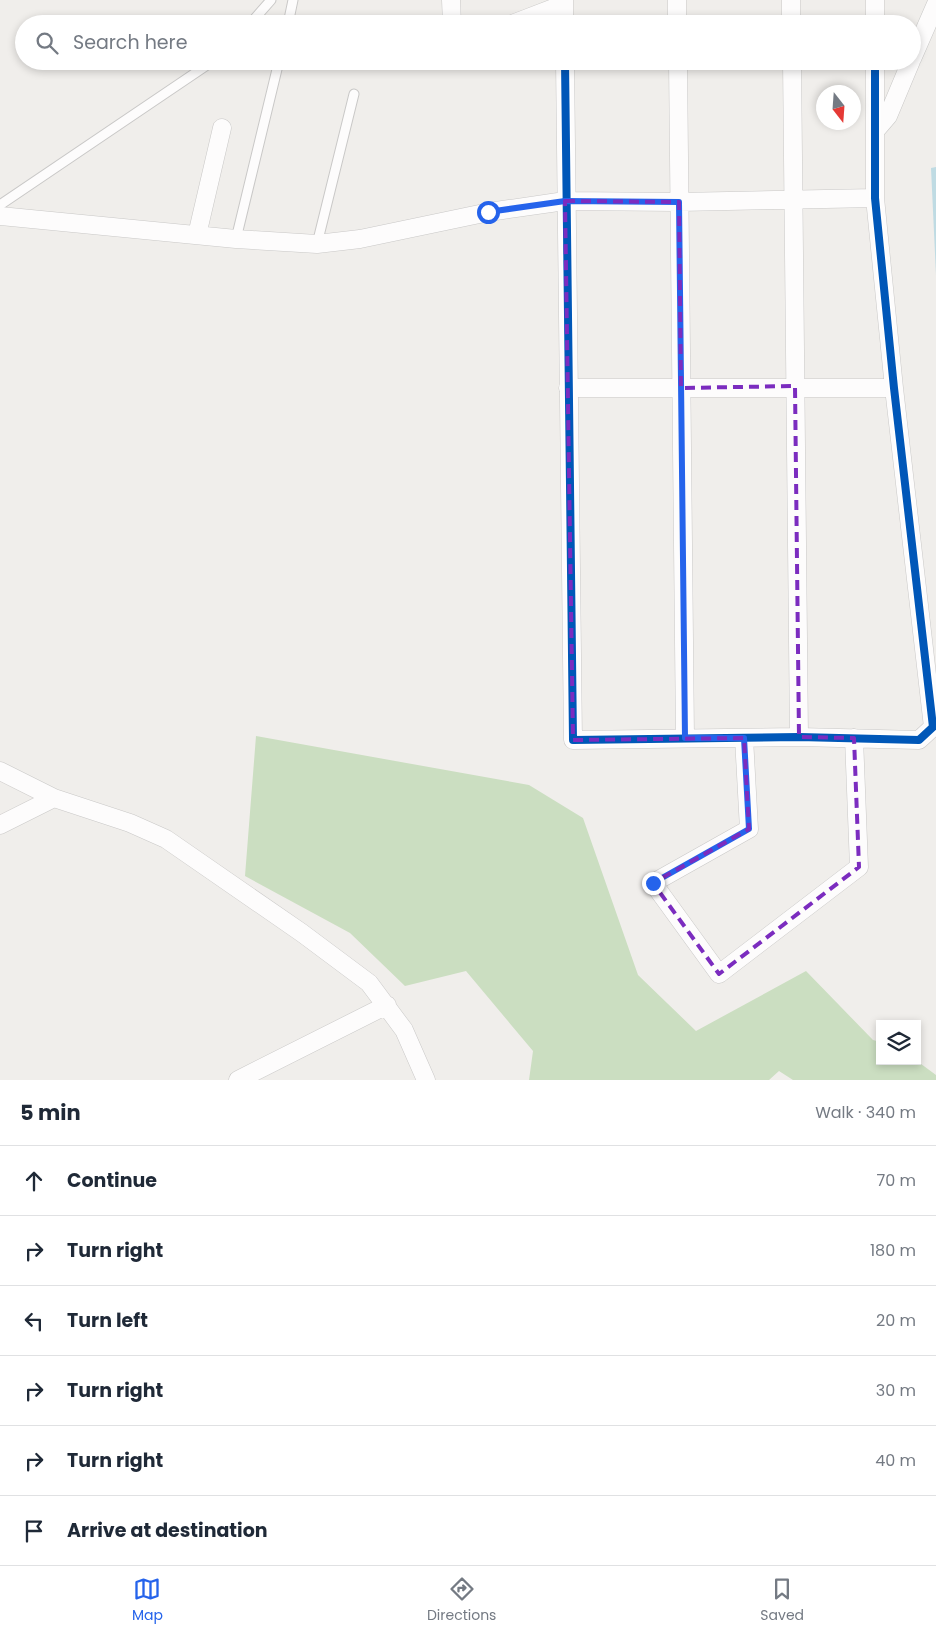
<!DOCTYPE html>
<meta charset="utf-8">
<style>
:root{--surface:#fff;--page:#f6f6f7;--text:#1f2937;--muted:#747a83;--line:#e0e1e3;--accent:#2563eb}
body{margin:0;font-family:Poppins,sans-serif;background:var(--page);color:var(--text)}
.controls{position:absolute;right:15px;bottom:15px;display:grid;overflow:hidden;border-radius:0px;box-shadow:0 2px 8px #0003}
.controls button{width:45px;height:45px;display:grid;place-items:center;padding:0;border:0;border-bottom:1px solid var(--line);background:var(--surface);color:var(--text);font:25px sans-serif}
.compass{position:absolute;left:816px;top:85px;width:45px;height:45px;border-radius:50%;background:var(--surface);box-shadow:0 2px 8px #0003;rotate:163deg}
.stop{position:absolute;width:15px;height:15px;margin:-11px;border:4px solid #2563eb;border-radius:50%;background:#fff}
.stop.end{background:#2563eb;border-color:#fff;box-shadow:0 1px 5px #0008}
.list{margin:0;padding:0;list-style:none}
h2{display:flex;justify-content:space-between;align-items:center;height:65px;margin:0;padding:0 20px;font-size:21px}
h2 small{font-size:16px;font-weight:400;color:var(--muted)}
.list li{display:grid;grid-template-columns:32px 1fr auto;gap:15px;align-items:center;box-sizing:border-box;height:70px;padding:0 20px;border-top:1px solid var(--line)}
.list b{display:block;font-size:19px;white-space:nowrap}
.list em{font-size:16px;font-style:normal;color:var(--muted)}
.icon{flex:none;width:28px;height:28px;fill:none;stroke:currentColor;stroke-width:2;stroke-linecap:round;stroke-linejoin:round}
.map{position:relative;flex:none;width:936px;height:1080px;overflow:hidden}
.search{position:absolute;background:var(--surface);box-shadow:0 2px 8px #0003;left:15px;right:15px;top:15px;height:55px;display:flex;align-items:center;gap:12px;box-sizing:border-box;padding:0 18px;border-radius:28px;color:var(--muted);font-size:19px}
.sheet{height:485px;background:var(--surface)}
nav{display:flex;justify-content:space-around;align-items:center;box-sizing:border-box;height:70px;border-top:1px solid var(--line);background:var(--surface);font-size:14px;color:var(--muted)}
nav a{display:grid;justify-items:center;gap:2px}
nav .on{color:var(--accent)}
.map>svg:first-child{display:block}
.forest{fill:#cbdec1}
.water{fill:#bfdbe3}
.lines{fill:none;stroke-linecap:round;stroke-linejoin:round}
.service-casing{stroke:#c9c8c7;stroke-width:11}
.minor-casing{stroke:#c9c8c7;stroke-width:19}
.service{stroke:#fdfcfc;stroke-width:9}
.minor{stroke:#fdfcfc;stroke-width:18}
.cycleway-casing{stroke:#fff;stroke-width:11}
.cycleway{stroke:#0057b8;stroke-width:8}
.route{stroke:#2563eb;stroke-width:6}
.marked{fill:none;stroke:#7b2cbf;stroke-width:4;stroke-dasharray:10 6;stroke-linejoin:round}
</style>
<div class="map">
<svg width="936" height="1080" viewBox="0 0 936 1080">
<rect width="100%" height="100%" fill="#f0eeeb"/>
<path class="forest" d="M256 736 529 785 583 818 638 975 696 1031 806 971 873 1040 880 1042V1061H917L936 1075V1080H793L779 1071 769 1080H529L533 1051 466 971 405 986 350 933 245 876Z"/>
<path class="water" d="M936 167V275L931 168Z"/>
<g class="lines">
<defs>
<path id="service" d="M250 24 271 0
M288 24 293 0
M0 205 213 61
M236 239 279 61
M317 244 354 94"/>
<path id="minor" d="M451 0 452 24
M564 0V24
M677 0V24
M791 0V24
M875 0V24
M512 24 564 4
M912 59 936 4
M565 61 573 740 799 737 919 740 933 727 894 388 875 198V61
M678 61 685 738
M792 61 799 737
M876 130 888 116 911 61
M0 216 236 239 317 244 360 239 489 212 565 201 679 202 875 198
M197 235 222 128
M568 388H894
M744 738 749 829 653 883 719 974 859 867 854 738
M0 771 54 798 130 823 166 839 302 933 369 983 404 1030 426 1080
M0 825 54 798
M238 1080 387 1005"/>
</defs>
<use href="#service" class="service-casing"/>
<use href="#minor" class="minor-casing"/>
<use href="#service" class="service"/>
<use href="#minor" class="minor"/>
<defs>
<path id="cycleway" d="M565 61 573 740 799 737 919 740 933 727 894 388 875 198V61"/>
</defs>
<use href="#cycleway" class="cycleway-casing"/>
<use href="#cycleway" class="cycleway"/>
</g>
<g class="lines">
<path class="route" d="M488 212 565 201 679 202 685 738H744L749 829 653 883"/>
</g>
<path class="marked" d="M565 201 679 202 681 388 795 386 799 737 854 738 859 867 719 974 653 883 749 829 744 738 573 740Z"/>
</svg>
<div class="controls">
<button><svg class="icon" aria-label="layers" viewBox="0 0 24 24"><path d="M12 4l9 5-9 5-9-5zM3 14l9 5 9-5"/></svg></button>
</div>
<svg class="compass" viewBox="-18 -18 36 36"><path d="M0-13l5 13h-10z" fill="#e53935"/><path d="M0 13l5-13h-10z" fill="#747a83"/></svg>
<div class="stop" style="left:488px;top:212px"></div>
<div class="stop end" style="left:653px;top:883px"></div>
<div class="search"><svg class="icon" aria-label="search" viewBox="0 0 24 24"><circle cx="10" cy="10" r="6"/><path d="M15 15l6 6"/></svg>Search here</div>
</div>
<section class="sheet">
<h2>5 min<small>Walk · 340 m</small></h2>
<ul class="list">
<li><svg class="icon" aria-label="ahead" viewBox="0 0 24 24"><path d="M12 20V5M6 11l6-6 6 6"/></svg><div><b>Continue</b></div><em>70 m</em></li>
<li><svg class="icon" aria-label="right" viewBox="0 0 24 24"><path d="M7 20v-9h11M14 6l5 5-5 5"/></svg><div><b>Turn right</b></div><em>180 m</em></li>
<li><svg class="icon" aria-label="left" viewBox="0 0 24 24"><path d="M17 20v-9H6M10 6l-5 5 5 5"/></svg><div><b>Turn left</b></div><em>20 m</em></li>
<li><svg class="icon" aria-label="right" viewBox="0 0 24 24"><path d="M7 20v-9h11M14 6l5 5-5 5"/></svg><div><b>Turn right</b></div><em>30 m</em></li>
<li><svg class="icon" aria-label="right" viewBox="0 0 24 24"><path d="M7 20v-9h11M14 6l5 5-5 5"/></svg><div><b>Turn right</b></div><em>40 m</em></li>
<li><svg class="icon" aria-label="arrive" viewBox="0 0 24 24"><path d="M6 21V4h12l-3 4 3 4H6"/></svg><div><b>Arrive at destination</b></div></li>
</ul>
</section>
<nav>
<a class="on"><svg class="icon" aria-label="map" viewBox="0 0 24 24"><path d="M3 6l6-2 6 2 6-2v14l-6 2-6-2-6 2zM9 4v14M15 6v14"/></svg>Map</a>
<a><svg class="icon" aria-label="directions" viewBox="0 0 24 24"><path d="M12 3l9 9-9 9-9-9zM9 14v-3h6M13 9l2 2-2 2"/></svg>Directions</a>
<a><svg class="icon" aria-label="saved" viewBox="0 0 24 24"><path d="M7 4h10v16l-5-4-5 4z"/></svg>Saved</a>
</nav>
